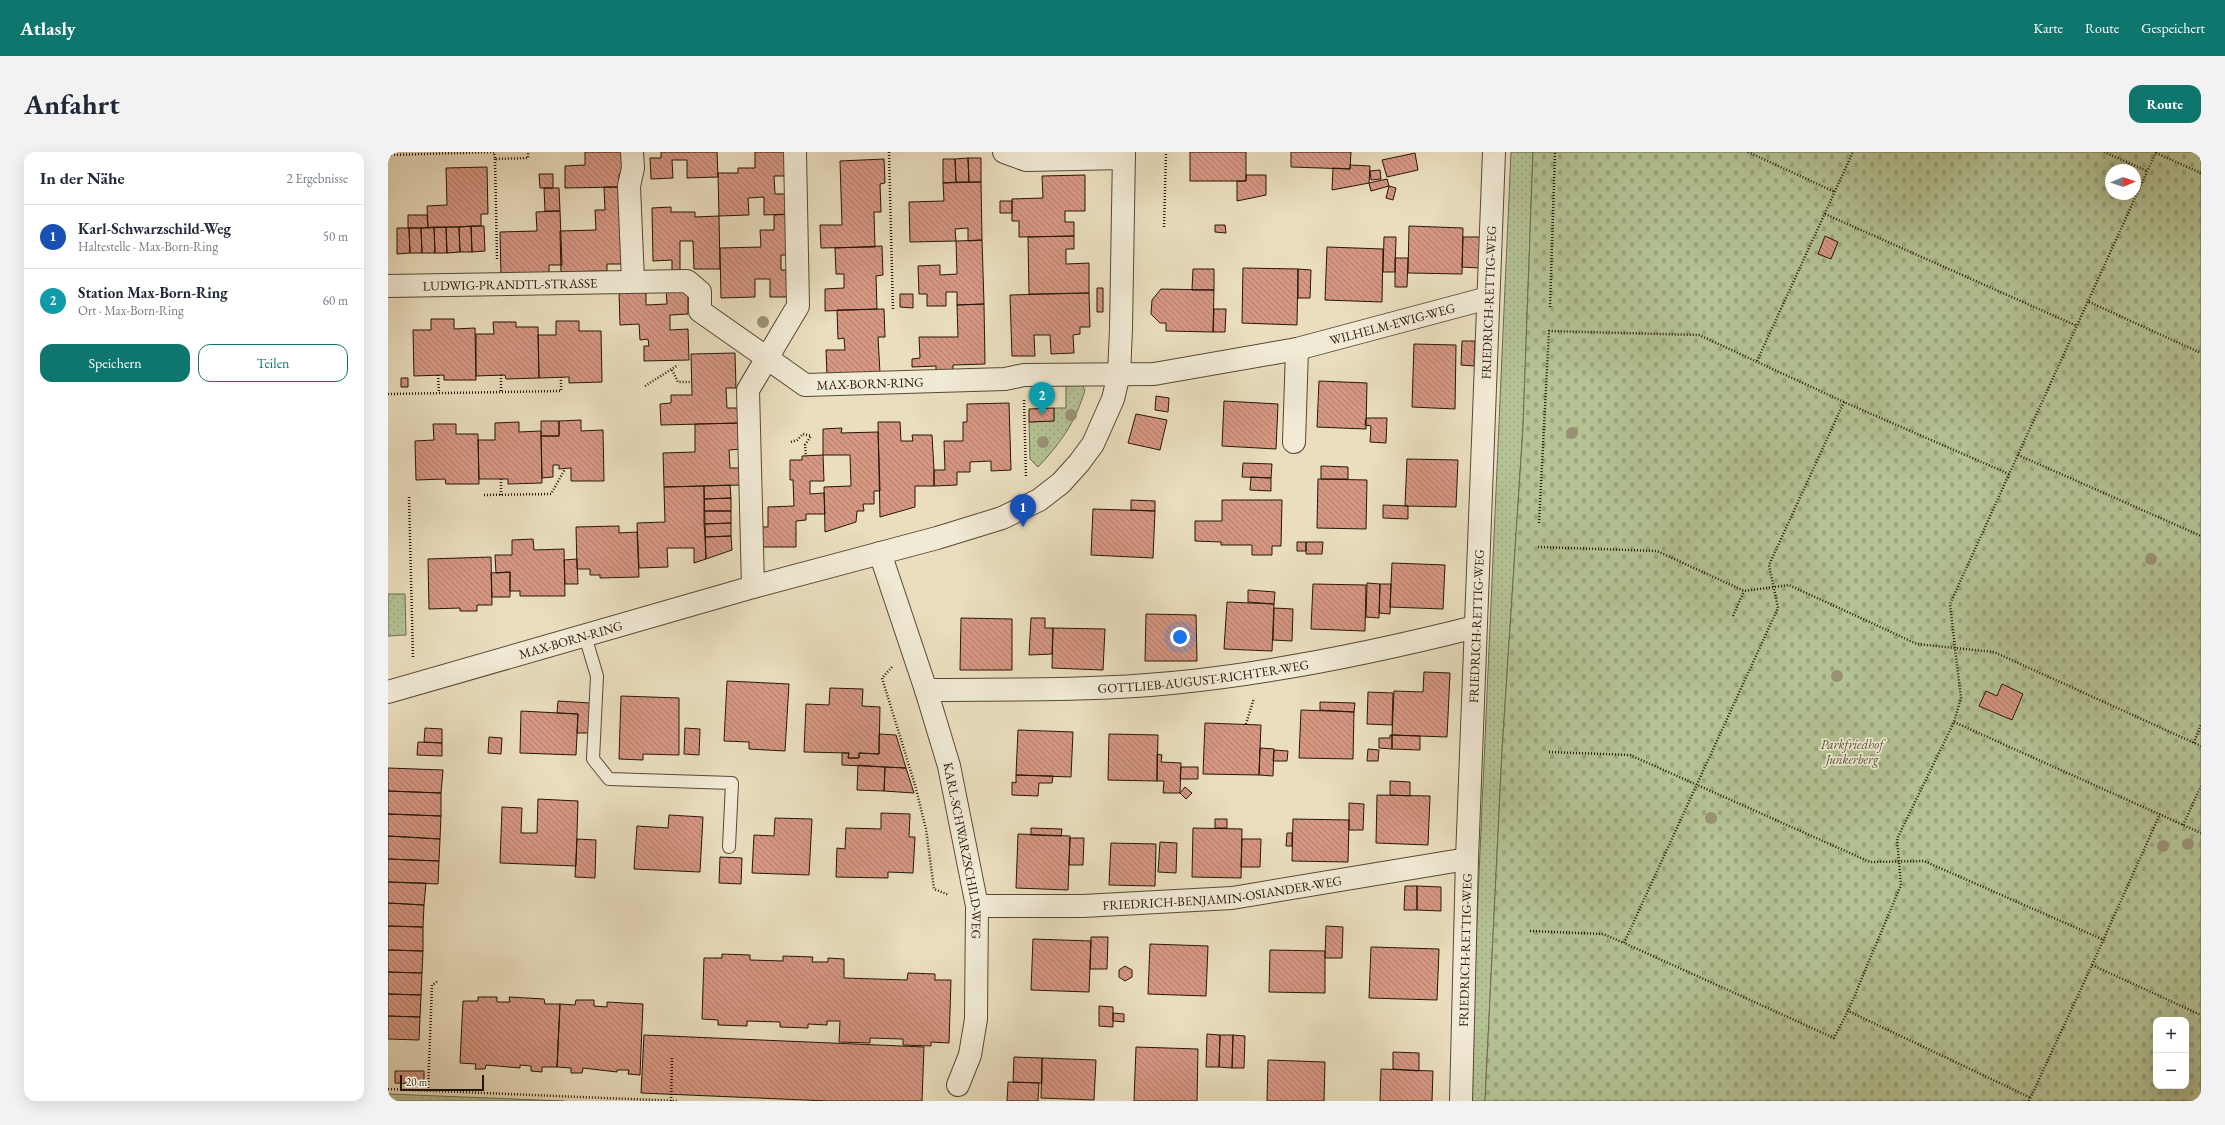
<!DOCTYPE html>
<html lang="de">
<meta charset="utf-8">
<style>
:root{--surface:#fff;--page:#f2f2f3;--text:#1f2937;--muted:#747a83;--line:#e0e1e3;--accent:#0f766e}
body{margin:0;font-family:"EB Garamond",serif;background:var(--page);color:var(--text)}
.controls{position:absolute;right:12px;bottom:12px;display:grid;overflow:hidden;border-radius:8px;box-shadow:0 4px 16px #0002}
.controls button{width:36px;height:36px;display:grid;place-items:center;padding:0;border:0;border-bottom:1px solid var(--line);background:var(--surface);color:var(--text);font:20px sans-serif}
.compass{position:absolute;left:1717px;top:12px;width:36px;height:36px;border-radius:50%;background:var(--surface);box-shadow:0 4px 16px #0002;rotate:88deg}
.scale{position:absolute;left:12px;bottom:10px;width:84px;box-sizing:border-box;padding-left:4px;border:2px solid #261607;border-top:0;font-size:11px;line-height:14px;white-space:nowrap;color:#261607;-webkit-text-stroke:3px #f1ead5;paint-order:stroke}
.you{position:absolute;left:792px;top:485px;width:14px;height:14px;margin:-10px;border:3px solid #fff;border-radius:50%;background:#1a73e8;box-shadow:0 0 0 6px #1a73e833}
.badge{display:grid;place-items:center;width:26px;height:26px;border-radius:50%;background:var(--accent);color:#fff;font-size:13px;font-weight:700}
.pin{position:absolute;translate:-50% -33px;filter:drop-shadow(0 1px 2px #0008)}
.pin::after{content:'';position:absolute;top:21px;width:14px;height:12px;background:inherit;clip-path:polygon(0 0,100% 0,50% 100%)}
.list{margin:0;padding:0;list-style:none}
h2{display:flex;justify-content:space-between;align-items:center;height:52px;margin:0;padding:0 16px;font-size:17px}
h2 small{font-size:13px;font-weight:400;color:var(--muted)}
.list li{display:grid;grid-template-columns:26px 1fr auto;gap:12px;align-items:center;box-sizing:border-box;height:64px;padding:0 16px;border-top:1px solid var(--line)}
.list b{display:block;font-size:15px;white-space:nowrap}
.list p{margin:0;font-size:13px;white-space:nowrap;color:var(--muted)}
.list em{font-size:13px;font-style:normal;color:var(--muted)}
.actions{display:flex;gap:8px;padding:12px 16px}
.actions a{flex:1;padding:9px 0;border:1px solid var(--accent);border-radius:12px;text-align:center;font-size:14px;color:var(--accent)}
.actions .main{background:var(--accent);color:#fff}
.map{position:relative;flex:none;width:1813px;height:949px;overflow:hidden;border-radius:12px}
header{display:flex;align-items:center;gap:24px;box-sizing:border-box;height:56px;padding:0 20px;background:var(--accent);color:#fff}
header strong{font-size:19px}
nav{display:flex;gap:22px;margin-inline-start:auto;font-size:14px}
.intro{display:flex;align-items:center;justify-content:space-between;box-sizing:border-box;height:96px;padding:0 24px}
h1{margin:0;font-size:28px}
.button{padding:10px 18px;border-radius:12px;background:var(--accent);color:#fff;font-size:14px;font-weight:700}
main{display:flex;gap:24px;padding:0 24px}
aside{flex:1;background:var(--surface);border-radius:12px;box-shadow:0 4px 16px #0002}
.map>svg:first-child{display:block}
.grass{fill:url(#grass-dots);stroke:#6d6c4e}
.cemetery{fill:url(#cemetery-stones);stroke:#6d6c4e;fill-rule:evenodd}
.building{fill:url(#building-back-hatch);stroke:#261607}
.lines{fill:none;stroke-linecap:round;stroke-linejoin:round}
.service-casing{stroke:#574835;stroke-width:14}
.minor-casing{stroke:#574835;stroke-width:24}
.path{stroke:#261607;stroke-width:2.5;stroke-dasharray:1 2;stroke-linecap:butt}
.service{stroke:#f1ead5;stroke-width:12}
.minor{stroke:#f1ead5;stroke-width:22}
.tree{fill:#9a9174}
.labels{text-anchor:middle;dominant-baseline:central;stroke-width:3.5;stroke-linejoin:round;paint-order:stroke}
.street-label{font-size:13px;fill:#261607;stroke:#f1ead5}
.park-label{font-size:13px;font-style:italic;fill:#585238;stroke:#f1ead5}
</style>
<header>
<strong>Atlasly</strong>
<nav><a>Karte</a><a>Route</a><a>Gespeichert</a></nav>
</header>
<div class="intro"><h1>Anfahrt</h1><a class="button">Route</a></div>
<main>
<aside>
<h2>In der Nähe<small>2 Ergebnisse</small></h2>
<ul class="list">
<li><span class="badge" style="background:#1a4fb4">1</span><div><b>Karl-Schwarzschild-Weg</b><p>Haltestelle · Max-Born-Ring</p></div><em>50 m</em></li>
<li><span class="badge" style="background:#0f9aa8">2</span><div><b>Station Max-Born-Ring</b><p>Ort · Max-Born-Ring</p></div><em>60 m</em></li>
</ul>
<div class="actions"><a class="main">Speichern</a><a>Teilen</a></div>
</aside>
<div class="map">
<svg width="1813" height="949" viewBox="0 0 1813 949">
<defs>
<pattern id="grass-dots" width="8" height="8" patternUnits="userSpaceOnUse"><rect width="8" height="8" fill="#b4c294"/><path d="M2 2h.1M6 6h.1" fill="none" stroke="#9ba67e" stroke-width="1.8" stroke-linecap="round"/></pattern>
<pattern id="cemetery-stones" width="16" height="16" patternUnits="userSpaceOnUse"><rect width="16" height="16" fill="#b4c294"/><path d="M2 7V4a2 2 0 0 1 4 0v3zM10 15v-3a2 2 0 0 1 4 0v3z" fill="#9ba67e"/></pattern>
<pattern id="building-back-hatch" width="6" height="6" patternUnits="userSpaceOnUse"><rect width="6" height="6" fill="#d69783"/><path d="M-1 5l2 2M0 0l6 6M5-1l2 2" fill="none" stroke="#ad7a69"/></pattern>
</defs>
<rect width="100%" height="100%" fill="#eadebe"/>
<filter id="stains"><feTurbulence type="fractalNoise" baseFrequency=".005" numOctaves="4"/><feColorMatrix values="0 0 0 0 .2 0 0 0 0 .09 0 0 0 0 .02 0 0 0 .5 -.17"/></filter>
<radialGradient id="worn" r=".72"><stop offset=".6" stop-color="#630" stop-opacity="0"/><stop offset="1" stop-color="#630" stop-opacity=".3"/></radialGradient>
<path class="grass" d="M1123 0H1145L1135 275 1114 599 1097 949H1081Z
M694 233 697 238C688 269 673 291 650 315L642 307 641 270 666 269V256H678V234Z
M0 442H17L18 483 0 484Z
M0 942 176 949H0Z"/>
<path class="cemetery" d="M1145 0H1813V949H1097L1114 599 1135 275ZM1723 18H1747V42H1723ZM1768 868H1798V934H1768Z"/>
<path class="building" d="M197 0H237L238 22H231V35L177 36V14L197 13Z
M273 0H329L330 25 299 26V8H284L285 26 263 27 262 6H273Z
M367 0H401L402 24H386L387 42H402V62L376 63V45L360 46 361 63 331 64 330 21H350V16H367Z
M802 0H858V29H802Z
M903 0H963L962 17 903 15Z
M1027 1 1030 18 999 25 994 8Z
M580 6 581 30H568L567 7Z
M580 6H593V30H581Z
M496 7 497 31 492 32 493 60H486L487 95 433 96 432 73H454L452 9Z
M555 7H567L568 30 555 31Z
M962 13 982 14 981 31 944 38 945 16 962 17Z
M99 15 100 62H93V74L40 76 39 54 59 53 58 16Z
M992 18 993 27 983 28 982 19Z
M151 22H165V36H152Z
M697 23V59H677V70H686V84L631 85V69H624V47L655 46 654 24Z
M858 23H878V43L849 49V29H858Z
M999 27 1001 34 983 39 981 31Z
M593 30 594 88 580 89V76L567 77 568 89 522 90 521 50 556 49 555 31Z
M1001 34 1008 36 1005 48 998 46Z
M216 35H231L233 112H219V119L173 120 172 79 208 78 207 58H217Z
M156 36H171L172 59H157Z
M612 49H624V61H612Z
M283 55V60H307V65L331 64 332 117H306L305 89H292V118H284V108L265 109 264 56Z
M172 59 174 113H161V121L113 122 112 80 149 79 148 60Z
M402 62 403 103H393V118H403L404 145H382V127H367V145L333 146 332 96 373 95 372 78H386V63Z
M20 63H39L40 76H20Z
M827 73H837L838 81 827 80Z
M83 74 84 100H72L71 75Z
M83 74H96L97 99 84 100Z
M1021 74 1075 76 1074 122 1020 121Z
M46 75 47 101H34L33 76Z
M46 75H58L59 101H47Z
M58 75H71L72 100 59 101Z
M9 76H21L22 101 9 102Z
M21 76H33L34 101H22Z
M686 84V97H678V112L701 111V141L641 142 640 85Z
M1437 84 1450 90 1443 107 1430 102Z
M996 85H1008L1007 120H995Z
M1075 85H1092L1091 116 1074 115Z
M594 88 596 152 569 153V140H558V154H539V142H531L530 114 552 113V123L569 122 568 89Z
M494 94 495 123 488 124 489 157 437 159V137L456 136V122H448L447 96Z
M939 95 995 97 994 150 937 148Z
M1007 106H1020L1019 135H1007Z
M855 116 910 117 909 173 854 171Z
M805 117H826V138H804Z
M910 117 923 118 922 146H910Z
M709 136H715V160H709Z
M278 137H300V162L282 163V178L300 177 301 208 256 209V194H261L260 187 252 188 251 172 232 173 231 139 258 138V153L279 152Z
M773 137 826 138 825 180 778 179V171H772L763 162 764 148Z
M701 141 702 175H692V182L685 183 686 201 663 202 662 183H646L647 204H624L622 143Z
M512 142H525V156L512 155Z
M596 152 597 212 565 213V218L548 219V214L524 215V207L532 206 531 185H570L569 153Z
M496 157 497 185H490L492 221 439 223 438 198H457L456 186 450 187 449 158Z
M826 157H838L837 180H825Z
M43 167H66V177L87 176 88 228H56V223L26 224 25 178H43Z
M168 169H191V179H213L214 230 181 231V225L151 226 150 183H168Z
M105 170H128V175H150L151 226 118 227 117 223 88 224V182H106Z
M1074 189H1087L1086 214 1073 213Z
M1026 192 1068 193 1067 257 1024 255Z
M347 201 348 236H338L339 256H352V271L273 273 272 252 283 251V243H304L303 202Z
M13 226H20V235H13Z
M931 229 979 231 978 277 929 275Z
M768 244 781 246 780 260 767 258Z
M836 249 890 252 888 297 834 294Z
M621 251 623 318 603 319V309L582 310V320H569V333L546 334V318H557L556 289H575V270H579V252Z
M666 256V269L641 270V257Z
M748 262 779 268 772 298 740 291Z
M978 266H999L998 291 982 290 983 274 977 273Z
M193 268V279L215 278 216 329H183V316L171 317V313H165V325L154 326 153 284H171V269Z
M153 269H171V284H153Z
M131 270V280L153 279 154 331 120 332V327H91L90 288H107V271Z
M490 270H512L513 289H525L524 283H544L546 318V334H527V355L492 365Z
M352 271 353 297 341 298 342 316H353V333L276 335 275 301 307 300V272Z
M45 272H68V282H90L91 332H58L57 327 28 328 27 289 46 288Z
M454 276 453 281 490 280 492 339H486V352H475L476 359H469L468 370 437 380 436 335 463 334 462 303H435V277Z
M435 303 436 329H422V342L436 341 437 362H418V368L408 369V395H373L372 375H380V355L406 354 405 328H402V308H414V304Z
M1019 307 1070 308 1068 355 1017 354Z
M855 311 884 312 883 326 854 325Z
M933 314 960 315V327H933Z
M863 325 883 326V339L862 338Z
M930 327 979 328 978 377 929 376Z
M342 333 343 346 316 347V334Z
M316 334 318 407 306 411V396H279L280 415 251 416 249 371 277 370 276 335Z
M343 346V359H316V347Z
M743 348 767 349V359L743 358Z
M834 348H894L893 394H884V403H864V393H833V390L807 389V369H834Z
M995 353 1020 354V367L995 366Z
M705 357 767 359 765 406 703 403Z
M316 359H343V371L316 372Z
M343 371V384L317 385 316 372Z
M231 374V381L249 380 251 425 212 426V423H202V417H189L188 375Z
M343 384 344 398 318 407 317 385Z
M145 387 146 398 176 397 177 444H132V439H122V420L108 421 107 403H124V388Z
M909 390H918V399H909Z
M918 390H935L934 402H918Z
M103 405 104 453H89V459H72V456L41 457 40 407Z
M189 407 190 432H177L176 408Z
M1004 411 1057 413 1055 457 1002 455Z
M122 420V445H104L103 421Z
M979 431 992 432 991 466 978 465Z
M925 432 978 433 977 479 923 477Z
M992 432H1003L1002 462 991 461Z
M860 438 887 440 886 452 860 450Z
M839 450 886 452 884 499 836 497Z
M886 456 905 457 904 489 885 488Z
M758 462 808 463 809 509H757Z
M573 466 624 467V518H572Z
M643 466H657V476H665L664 502 641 503Z
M665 476 717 477 715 518 664 516Z
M1036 520 1062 521 1059 585 1004 583 1006 539 1035 540Z
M339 529 401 532 397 599 361 597V590L336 589Z
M1614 532 1635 542 1624 568 1591 554 1598 539 1609 544Z
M442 536 475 537 474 554 492 555 491 602 471 601V606H460L461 601 416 600 418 552 441 553Z
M980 540 1005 541 1004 573 979 572Z
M233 544 291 546V603L255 602V608L231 607Z
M170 549 202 551 201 581H189L190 562 169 561Z
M932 550 967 551 966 560 932 558Z
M913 558 966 560 965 607 911 606Z
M133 559 190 562 188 603 132 601Z
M817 571 873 573 871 623 815 622Z
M37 576 54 577V591L36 590Z
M297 576 312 577 311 603 296 602Z
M630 578 685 580 683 625 628 623Z
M491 582 508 583 518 616 454 613V601H461L460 606H471V601L491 602Z
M721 582 770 583 769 629 720 628Z
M1002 583H1004V597L991 596V586H1002Z
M1004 583 1032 584V598L1004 597Z
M101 585 114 586 113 602 100 601Z
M30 590 54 591V604L29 603Z
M872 596 886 597 885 624 871 623Z
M980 597 991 598 990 609H979Z
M886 598 900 599 899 609H885Z
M769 602 774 603 773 610 793 611 792 641H775L776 629H769Z
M470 613 497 615 496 639 469 638Z
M497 615 518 616 526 641 496 639Z
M793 615H810V627H792Z
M0 616 55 618 53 641 0 639Z
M628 623 665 624 664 631H651L650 644 624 643V630L628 631Z
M1002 629 1022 630V644L1002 643Z
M797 635 804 641 798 647 792 641Z
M0 639 53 641V664L0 662Z
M989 643 1042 644 1040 693 988 691Z
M150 647 190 649 188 714 112 711 114 655 134 656 133 681H149Z
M961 651 976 652 975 678H961Z
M493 661 522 662 521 685H527L525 721 500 720V726L448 725 449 696 457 697 458 676 493 677Z
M0 662 53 664 52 687 0 684Z
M281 663 315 665 312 720 246 717 249 674 280 676Z
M387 666 424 667 421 723 364 721 366 683 386 684Z
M827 667H839V676H827Z
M905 667 961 668 960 710 904 709Z
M643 676 674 677 673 684 643 683Z
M805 676 854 677 853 726 804 725Z
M899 681H904V694H898Z
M630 682 682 684 680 738 628 736Z
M0 684 52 687 51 709 0 707Z
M682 686H696L695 713H681Z
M189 687 208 688 207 726 187 725Z
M854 687H873L872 715H853Z
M772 690 789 691 788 721 770 720Z
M723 691 768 692 767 734 721 733Z
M332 705 354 706 353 732 331 731Z
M0 707 51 709 50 732 0 730Z
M0 730 38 731 36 753 0 751Z
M1017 734H1029V758H1016Z
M1029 734 1053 735V759L1029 758Z
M0 751 36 753 35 775 0 774Z
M0 774 35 775V799L0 798Z
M938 774 955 775 954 806H937Z
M703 785H720L719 817H702Z
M645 787 703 789 701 840 643 838Z
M762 792 820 794 818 844 760 842Z
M983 795 1051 797 1049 848 981 846Z
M0 798 35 799 34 821 0 820Z
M882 798 937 799V841L881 840Z
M334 802 362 803V808L395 809V804L425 805 424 810H440V806L456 807V826L519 828 520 821 547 822V828H563L561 891 543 890V894L515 893V887L482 886V891L451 890 452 869H439V873L420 872V876L392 875V870L359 869V874L330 873V868L314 867 316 806H334Z
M737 814 744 818V825L737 829 731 825V818Z
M0 820 34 821 33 843 0 842Z
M0 842 33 843 32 865 0 864Z
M90 845H109V850H122L121 845 156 847 157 852H172L169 915H154V920L143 919V914L132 913V916L98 913 97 917H87L88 912 72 911 75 849H90Z
M188 848H206V854L219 855V850L255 852 252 923 240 922 241 918H229V920L195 916 194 921H183V916L169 915 172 852 187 853Z
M711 854 725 855V875L711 874Z
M725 861 736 862V870L725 869Z
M0 864 32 865 31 888 0 887Z
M819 882 832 883 831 915H818Z
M256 883 536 895 534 949H440L253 941Z
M832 883H845L844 916 831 915Z
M845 883 857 884 856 916H844Z
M748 895 810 897 809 949H746Z
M1005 900 1031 901V919L1005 917Z
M626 905 654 906V931L625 930Z
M654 906 708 908 706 948 653 946Z
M880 908 937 910 936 949H879Z
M993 917 1045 919 1044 949H992Z
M7 919H36V932L7 931Z
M620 930 651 931 650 949H619Z"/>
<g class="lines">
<defs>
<path id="service" d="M197 484 209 524 205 607 221 627 344 631 341 695"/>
<g id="minor">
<path d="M244 0 245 16 241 34 245 129"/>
<path d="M616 0 638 8 736 6"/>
<path id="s1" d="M0 134 299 129 312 140V159L379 206 410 154 407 0"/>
<path d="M906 290 909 197"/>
<path id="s2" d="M492 401 538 538 561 614 589 754 588 867 582 903 570 933"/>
<path id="s3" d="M365 435 360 238 379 206 417 233 617 227 636 223 766 222 909 197 1100 146"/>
<path id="s4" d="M538 538C620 537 702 539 784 531 886 521 988 500 1087 475"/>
<path id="s5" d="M0 540 365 435 549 386 614 366 651 348 673 331 691 311 705 292 725 247 731 222 733 177 736 0"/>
<path id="s6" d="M589 754H695L844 746 1079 707"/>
<path id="s7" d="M1073 949 1079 707 1106 0"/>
</g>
</defs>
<use href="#service" class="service-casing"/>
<use href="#minor" class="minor-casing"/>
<path class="path" d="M501 0 505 159
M1360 0 1447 40
M1716 0 1759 19
M1768 0 1562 452 1567 496 1606 500 1813 594
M1768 1 1813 21
M0 3 106 0 107 7 140 6V0
M107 7 109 107
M1437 62 1689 174
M776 75 778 0
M1701 150 1813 201
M1162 155 1167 0
M1369 209 1465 0
M284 218 290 230H304
M50 223 51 241
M113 223V240
M257 234 290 213
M0 242 173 239V225
M636 248 638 325
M1456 250 1381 413 1390 456 1236 791 1446 886 1460 859 1643 946
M403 290 409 288 415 282 423 284 417 293 418 304
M1630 303 1813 384
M113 327V343
M96 343 163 342 177 317
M21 345 25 506
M1151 371 1161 179 1311 183 1456 250 1621 322
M1150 395 1269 399 1356 439 1401 433 1529 492 1567 496 1573 546 1566 570 1509 687 1513 733 1460 859
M1345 464 1356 439
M504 515 494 526 527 633 538 677 546 737 561 743
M1566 570 1813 681
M858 572 866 546
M1806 591 1813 572
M1161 600 1242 603 1482 710 1536 709 1716 788
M1795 673 1813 634
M1142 779 1215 782 1236 791
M1704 813 1772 662
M0 937 289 949
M40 939 44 833 50 829
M283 949 284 906
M1641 949 1704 813 1813 863"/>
<use href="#service" class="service"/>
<use href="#minor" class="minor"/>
</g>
<g class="tree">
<circle cx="375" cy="170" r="6"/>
<circle cx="683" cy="263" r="6"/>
<circle cx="1184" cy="281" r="6"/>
<circle cx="655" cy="290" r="6"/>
<circle cx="1763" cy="407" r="6"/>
<circle cx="1449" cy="524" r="6"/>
<circle cx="1323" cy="666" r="6"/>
<circle cx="1800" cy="692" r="6"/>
<circle cx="1775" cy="694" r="6"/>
</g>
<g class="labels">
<g class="street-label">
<text stroke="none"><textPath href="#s1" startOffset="122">LUDWIG-PRANDTL-STRASSE</textPath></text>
<text stroke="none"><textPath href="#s7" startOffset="799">FRIEDRICH-RETTIG-WEG</textPath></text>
<text stroke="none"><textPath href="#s3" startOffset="874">WILHELM-EWIG-WEG</textPath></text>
<text stroke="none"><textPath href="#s3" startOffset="346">MAX-BORN-RING</textPath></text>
<text stroke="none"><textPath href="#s7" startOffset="475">FRIEDRICH-RETTIG-WEG</textPath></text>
<text stroke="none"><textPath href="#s5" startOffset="190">MAX-BORN-RING</textPath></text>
<text stroke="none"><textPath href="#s4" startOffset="278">GOTTLIEB-AUGUST-RICHTER-WEG</textPath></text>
<text stroke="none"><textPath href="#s2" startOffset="310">KARL-SCHWARZSCHILD-WEG</textPath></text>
<text stroke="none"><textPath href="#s6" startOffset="246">FRIEDRICH-BENJAMIN-OSIANDER-WEG</textPath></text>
<text stroke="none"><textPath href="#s7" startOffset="151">FRIEDRICH-RETTIG-WEG</textPath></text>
</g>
<g class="park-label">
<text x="1464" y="592">Parkfriedhof<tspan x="1464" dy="15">Junkerberg</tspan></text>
</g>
</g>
<rect width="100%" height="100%" filter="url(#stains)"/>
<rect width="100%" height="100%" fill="url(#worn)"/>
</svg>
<div class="controls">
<button>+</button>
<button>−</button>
</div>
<svg class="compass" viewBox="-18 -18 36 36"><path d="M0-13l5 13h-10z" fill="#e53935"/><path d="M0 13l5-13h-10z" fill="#747a83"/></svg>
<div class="scale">20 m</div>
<div class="you"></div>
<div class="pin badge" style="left:635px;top:375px;background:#1a4fb4">1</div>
<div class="pin badge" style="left:654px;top:263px;background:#0f9aa8">2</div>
</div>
</main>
